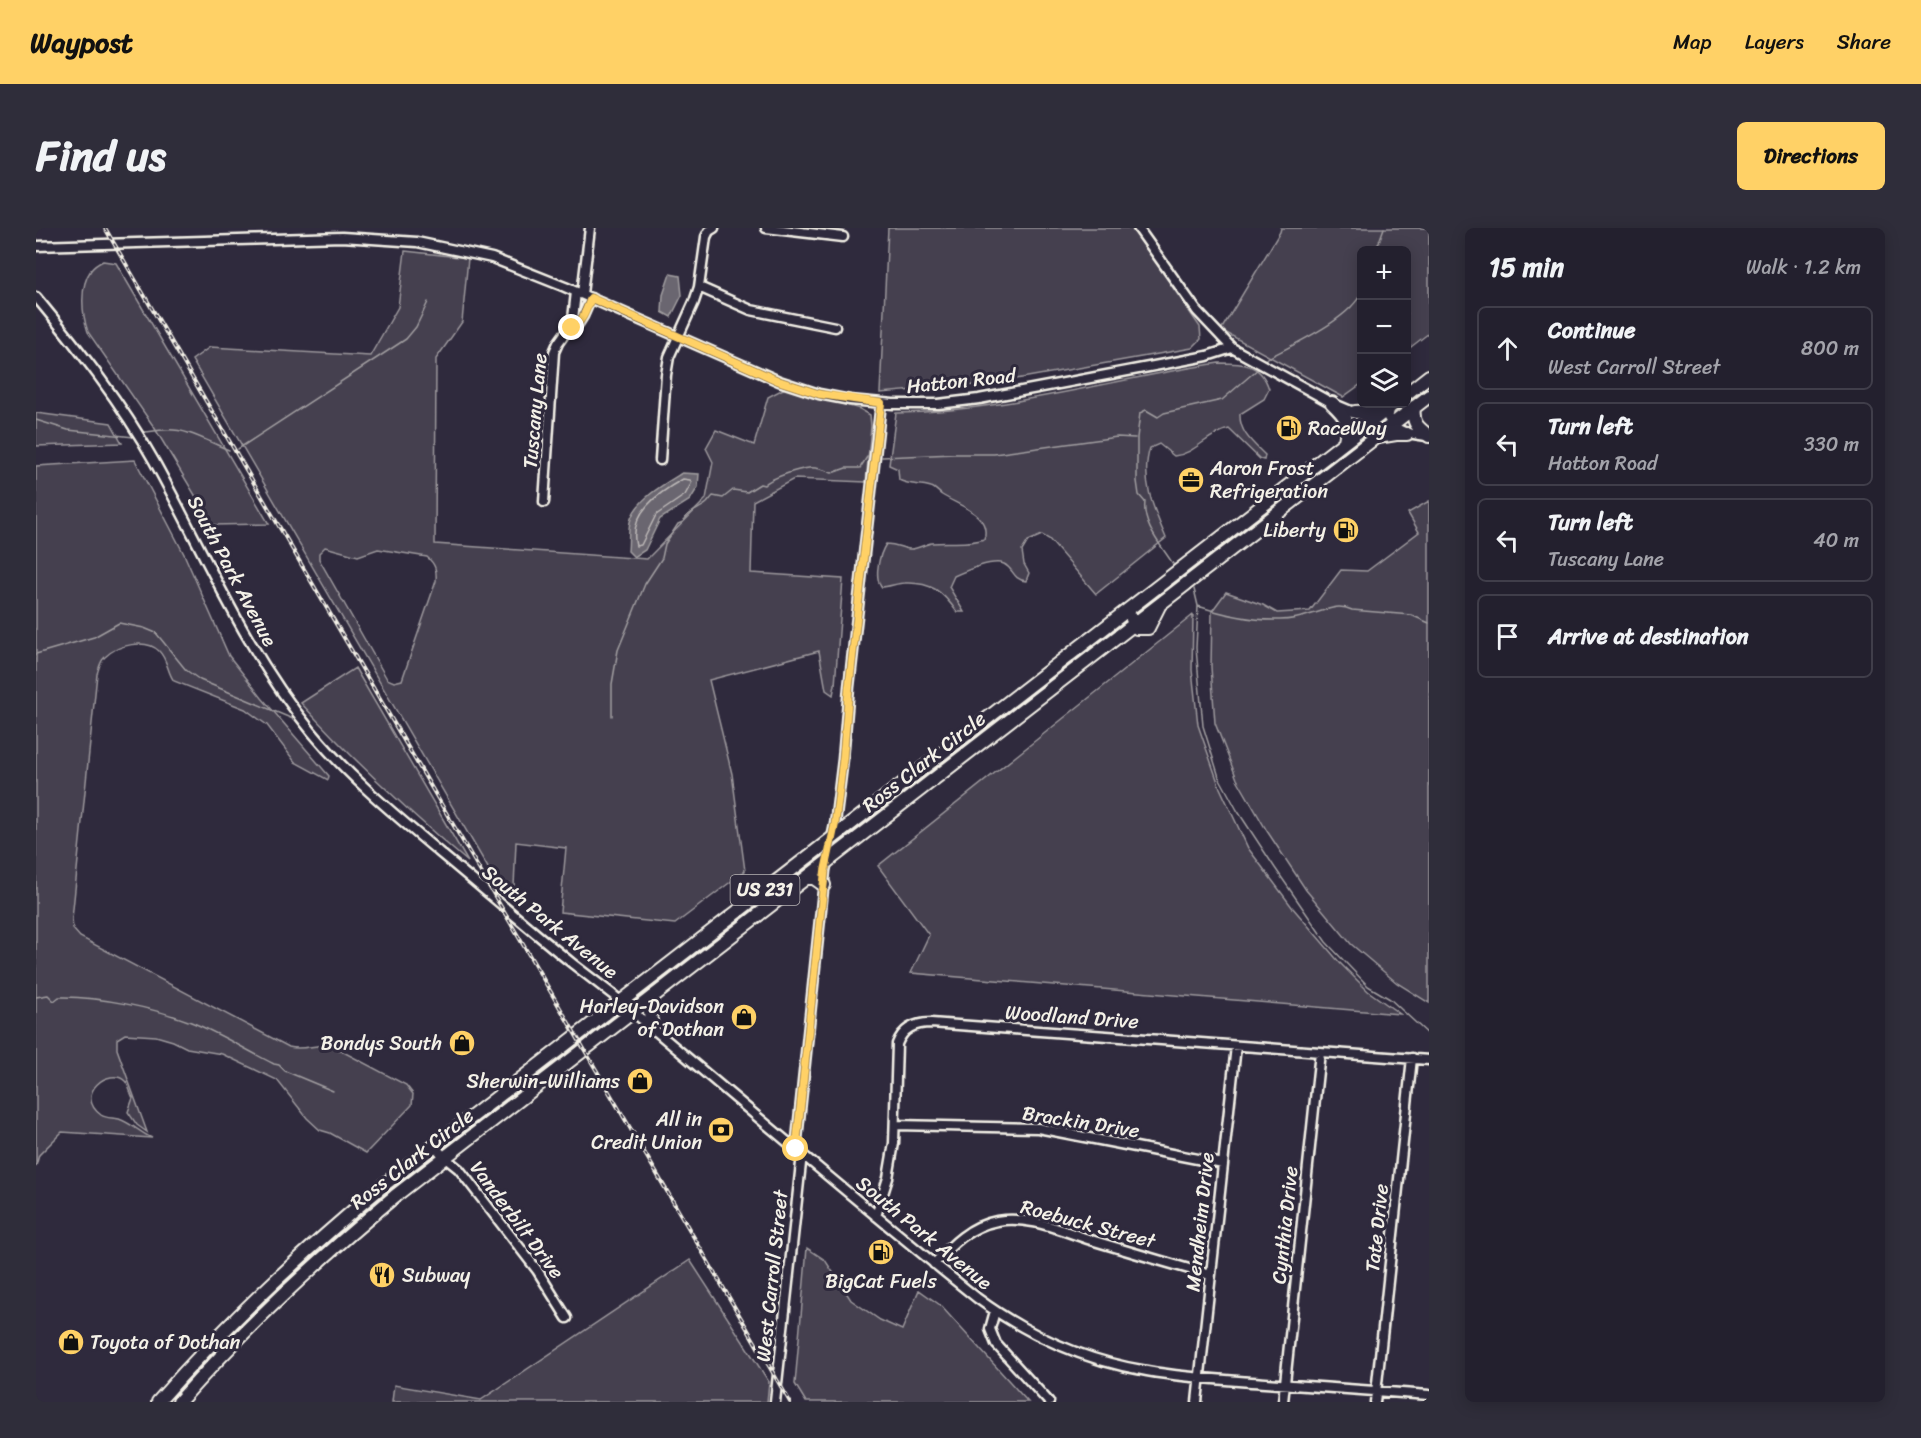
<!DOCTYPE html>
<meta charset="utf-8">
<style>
:root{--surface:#23202e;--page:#2f2d3a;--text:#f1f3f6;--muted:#a3a3aa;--line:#403e4a;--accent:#ffd166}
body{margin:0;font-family:Sriracha,sans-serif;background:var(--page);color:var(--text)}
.controls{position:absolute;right:18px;top:18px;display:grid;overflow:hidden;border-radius:9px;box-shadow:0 3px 15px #0003}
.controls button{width:54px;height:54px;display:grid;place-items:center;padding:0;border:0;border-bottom:2px solid var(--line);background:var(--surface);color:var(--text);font:30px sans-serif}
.stop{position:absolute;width:18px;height:18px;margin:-14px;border:4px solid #ffd166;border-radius:50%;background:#fff}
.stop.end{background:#ffd166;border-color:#fff;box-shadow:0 2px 6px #0008}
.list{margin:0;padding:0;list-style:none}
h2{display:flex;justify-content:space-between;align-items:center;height:78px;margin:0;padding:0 24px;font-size:26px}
h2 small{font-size:20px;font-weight:400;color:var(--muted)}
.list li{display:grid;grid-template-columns:39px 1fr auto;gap:18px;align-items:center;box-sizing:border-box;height:84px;margin:0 12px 12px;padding:0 12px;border:2px solid var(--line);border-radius:9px}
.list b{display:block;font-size:22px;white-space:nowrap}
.list p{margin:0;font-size:20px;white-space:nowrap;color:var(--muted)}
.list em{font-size:20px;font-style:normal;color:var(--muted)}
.icon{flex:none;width:33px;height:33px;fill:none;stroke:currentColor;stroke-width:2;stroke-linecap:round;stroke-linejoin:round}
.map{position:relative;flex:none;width:1393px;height:1174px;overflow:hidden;border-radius:9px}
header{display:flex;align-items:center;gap:36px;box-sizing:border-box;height:84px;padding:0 30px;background:var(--accent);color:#111}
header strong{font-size:28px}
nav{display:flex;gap:33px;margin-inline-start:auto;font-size:21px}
.intro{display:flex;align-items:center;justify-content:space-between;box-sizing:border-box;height:144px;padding:0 36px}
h1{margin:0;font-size:42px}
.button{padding:15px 27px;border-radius:9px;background:var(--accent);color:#111;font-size:21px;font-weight:700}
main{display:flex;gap:36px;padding:0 36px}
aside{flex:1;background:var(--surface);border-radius:9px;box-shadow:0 3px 15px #0003}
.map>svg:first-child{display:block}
.green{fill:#454050;stroke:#9c989c;stroke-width:1.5;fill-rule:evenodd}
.water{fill:#6a6670;stroke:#a19ea0;stroke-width:1.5}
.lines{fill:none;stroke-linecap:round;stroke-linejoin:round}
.shore{stroke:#bdb9b8;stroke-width:1.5}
.stream{stroke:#a19ea0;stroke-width:1.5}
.minor-casing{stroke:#f4f1e8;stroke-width:13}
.highway-casing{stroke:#f4f1e8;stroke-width:16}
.minor{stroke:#2f2a3d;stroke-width:8}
.highway{stroke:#2f2a3d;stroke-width:12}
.rail-casing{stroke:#f4f1e8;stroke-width:4}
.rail{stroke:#2f2a3d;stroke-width:1.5;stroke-dasharray:4.5;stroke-linecap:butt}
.route{stroke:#ffd166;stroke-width:8}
.labels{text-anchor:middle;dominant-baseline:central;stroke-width:6;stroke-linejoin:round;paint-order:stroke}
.shield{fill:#2f2a3d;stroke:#b9b5b5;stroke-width:1.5}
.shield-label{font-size:18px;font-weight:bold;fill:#f4f1e8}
.street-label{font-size:20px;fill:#f4f1e8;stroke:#2f2a3d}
.poi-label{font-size:20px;fill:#f4f1e8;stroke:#2f2a3d;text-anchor:end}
</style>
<header>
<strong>Waypost</strong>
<nav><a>Map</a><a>Layers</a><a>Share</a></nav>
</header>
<div class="intro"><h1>Find us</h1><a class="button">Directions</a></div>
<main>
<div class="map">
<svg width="1393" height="1174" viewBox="0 0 1393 1174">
<rect width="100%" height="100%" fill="#2f2a3d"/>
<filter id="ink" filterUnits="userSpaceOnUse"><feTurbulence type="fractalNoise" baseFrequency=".0167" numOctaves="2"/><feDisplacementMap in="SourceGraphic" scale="12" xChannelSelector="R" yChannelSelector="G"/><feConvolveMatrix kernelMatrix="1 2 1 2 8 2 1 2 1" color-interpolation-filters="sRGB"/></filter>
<g filter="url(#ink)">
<path class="green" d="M852 0H1096L1164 99 1165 111 1156 120 951 156 844 165Z
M1245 0H1393V105L1371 122 1370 22H1326L1325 156 1307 169 1185 102 1244 4Z
M369 23 432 30 426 94 400 131 399 316 611 331 670 271 677 234 670 220 680 202 718 217 732 169 749 160 824 181 834 187 835 198 830 254 758 251 717 273 715 345 807 351 799 457 797 467 790 462 783 423 673 452 696 546 709 643 639 696 524 684 530 620 480 614 478 659 462 657 156 132 174 119 334 128 362 79ZM289 319 322 328 342 321 391 329C399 336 401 342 400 353L366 452 358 454 351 451 283 331V325Z
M67 33 80 35 233 296 177 297 118 199 52 104C46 86 43 59 55 42 58 38 63 35 67 33Z
M1183 135C1207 135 1225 135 1233 161L1228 171 1204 186C1203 204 1217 215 1229 227L1228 232 1224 231 1193 201C1171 206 1159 226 1138 228L1123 216 1114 220C1104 251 1118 282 1130 310L1060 366 1013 311 1006 307 992 313 986 323 988 336 993 345 990 353C976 351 978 341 968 336 957 331 929 343 918 348L913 359 928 384H921C906 363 895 354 869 355 861 355 853 359 845 359 838 348 843 327 850 316 861 316 865 320 873 321 881 322 888 316 896 315 914 313 931 317 948 311 956 286 921 277 906 267 902 264 899 260 895 259 883 255 874 258 863 252L862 241 853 237 860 185C970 184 1075 151 1183 135Z
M0 185 75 195 86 215 0 218Z
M99 232 148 326 193 428 226 470 293 548 292 552 259 534 231 497 209 481 138 453C131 444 132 432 123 423 110 410 81 417 69 429 64 433 63 440 61 446L36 691 37 701 44 709 253 819C268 823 281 815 296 818L370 857 377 866 376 877 330 925 294 905 284 902 271 890 241 852 186 826 151 820 137 813 120 808 89 806 81 811V821L111 904 101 897 92 884 97 870C94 865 93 857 89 853 74 838 37 866 65 887 71 891 77 889 83 891 95 895 105 905 116 910L26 904 3 927 0 938V238Z
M1393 273V775L1361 755 1315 716 1270 662 1231 603 1201 551 1179 495 1175 439 1176 383 1190 364 1227 377 1241 385 1274 383 1305 342 1331 343 1383 304 1372 285Z
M1157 387 1156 442 1162 497 1184 560 1212 620 1256 679 1304 735 1332 763 1364 786 875 745 893 707 842 638Z
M319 440 432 634C373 584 317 532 265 475Z
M771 1020 789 1032 815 1072 844 1092 866 1102 883 1062 904 1077 992 1174H770L759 1156Z
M654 1032 733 1154 731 1174H356L358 1157 445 1172Z"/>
<path class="water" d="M634 46 644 48 646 67 635 89 626 84 627 67Z
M646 245 663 246 662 259 654 272 624 291 609 322 598 329 592 323C593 314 592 303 594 294 599 272 628 256 646 245Z"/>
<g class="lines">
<path class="shore" d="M647 251 654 252 656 254 649 267 620 287 605 317 600 318C592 286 622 265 647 251Z"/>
<path class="stream" d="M1340 22 1348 0
M1228 132C1254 118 1316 91 1326 63
M0 192 32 202 98 209
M108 204C115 204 121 202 128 202 152 200 172 214 193 222
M202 221 370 111 380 99 392 74
M846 229 919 226H958L1081 209 1099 210
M1137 336C1125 317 1106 297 1109 274L1103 267 1101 253V210L1104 185 1110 182 1122 189 1128 185 1186 172 1223 140
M1158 361 1162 378 1160 420 1167 498 1183 549 1201 582 1239 640 1290 714 1332 758 1354 771 1393 807
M1162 378C1189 387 1215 393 1244 392 1253 392 1267 389 1276 386 1291 382 1301 375 1316 382L1375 387 1393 395
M0 426 58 409 83 395 108 400 120 405 150 442 164 452 257 491
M576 488V456L582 422 609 356 626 330 629 316 642 296 647 294C651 284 663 282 671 275 673 273 675 270 677 268L687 270 697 262 711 264 724 256 728 257C734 250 763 241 773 240 782 239 788 242 796 245L810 240H824L831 229
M0 769 12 767 18 773 23 769C62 768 118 780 155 794 183 805 210 822 238 836L243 837 249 843 297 863"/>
<defs>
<path id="minor" d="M730 0 807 9
M1102 0 1161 83 1196 120 1296 175 1336 192 1339 200 1338 210
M0 18 306 9 381 14 456 30 529 59 743 153 783 166 814 172 857 176H902L943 171 1171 128 1196 120
M663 59 715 82 799 99
M546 66 554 0
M0 69C43 121 85 174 118 233 169 325 209 423 276 504 314 550 358 586 403 624 448 661 492 700 537 736 550 746 563 756 576 766 697 868 817 971 941 1070 991 1107 1050 1133 1111 1143 1150 1150 1190 1152 1229 1155 1284 1159 1338 1163 1393 1167
M536 100 540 64
M1355 178 1352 190C1361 206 1376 206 1392 208
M624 232 630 147 633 129 658 74 663 59 670 9 673 3 678 0
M508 274 518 124 522 115 530 104 542 96 547 88 555 70
M860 897 1002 900 1187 936
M399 918 408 929 423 941 501 1042 531 1090
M760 921 789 643 799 596 807 531 813 459 845 175
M840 988 852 950 858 915 861 816C867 800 879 795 895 795L1393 832
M898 1036C916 1016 934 998 961 993 993 987 1026 1003 1055 1012 1095 1024 1135 1036 1174 1047
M959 1083 954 1101 960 1116 1013 1174
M739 1174 766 926
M1161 1174 1200 818
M1247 1174 1284 824
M1339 1174 1376 830"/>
<path id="highway" d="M1370 166 1393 148
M1296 175C1311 189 1313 193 1309 213
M1378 179C1376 195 1381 199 1393 208
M1319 184 1338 183 1348 180
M1342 209 1360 206H1371
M1096 391 1101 400H1112L1124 376
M770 650H778L788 657
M616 801 614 784 616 769
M122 1174C191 1095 268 1023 349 956L1358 176
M143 1174C209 1099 282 1032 359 968L1393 168"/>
</defs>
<use href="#minor" class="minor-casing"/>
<use href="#highway" class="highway-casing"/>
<use href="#minor" class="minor"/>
<use href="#highway" class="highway"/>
<defs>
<path id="rail" d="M69 0 754 1174"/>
</defs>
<use href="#rail" class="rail-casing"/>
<use href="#rail" class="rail"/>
</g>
</g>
<g class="lines" filter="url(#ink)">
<path class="route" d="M536 100C547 94 550 82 555 70L743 153 783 166 845 175 813 459 807 531 799 596 789 643 760 921"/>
</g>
<defs>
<symbol id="fuel-disc" viewBox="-11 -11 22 22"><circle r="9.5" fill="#ffd166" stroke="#2f2a3d"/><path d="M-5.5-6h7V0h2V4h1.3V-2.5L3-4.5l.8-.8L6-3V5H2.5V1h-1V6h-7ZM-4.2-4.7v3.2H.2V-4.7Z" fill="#111"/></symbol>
<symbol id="office-disc" viewBox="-11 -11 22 22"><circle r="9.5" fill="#ffd166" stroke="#2f2a3d"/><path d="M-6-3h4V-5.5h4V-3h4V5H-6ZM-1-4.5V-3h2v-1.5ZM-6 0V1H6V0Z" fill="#111"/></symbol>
<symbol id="shop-disc" viewBox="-11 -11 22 22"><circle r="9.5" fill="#ffd166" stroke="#2f2a3d"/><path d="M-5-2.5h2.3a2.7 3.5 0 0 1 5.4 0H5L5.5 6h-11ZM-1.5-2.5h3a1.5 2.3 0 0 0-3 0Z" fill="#111"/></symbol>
<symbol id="bank-disc" viewBox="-11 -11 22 22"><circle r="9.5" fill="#ffd166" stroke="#2f2a3d"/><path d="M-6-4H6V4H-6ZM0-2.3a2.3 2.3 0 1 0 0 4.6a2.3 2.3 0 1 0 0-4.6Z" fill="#111"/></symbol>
<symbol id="restaurant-disc" viewBox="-11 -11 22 22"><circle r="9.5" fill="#ffd166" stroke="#2f2a3d"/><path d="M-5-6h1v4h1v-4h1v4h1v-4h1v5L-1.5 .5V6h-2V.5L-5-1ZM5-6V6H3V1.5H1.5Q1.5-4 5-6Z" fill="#111"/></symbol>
</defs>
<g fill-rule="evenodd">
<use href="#fuel-disc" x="1238" y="185" width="30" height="30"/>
<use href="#office-disc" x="1140" y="237" width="30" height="30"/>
<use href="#fuel-disc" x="1295" y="287" width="30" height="30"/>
<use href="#shop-disc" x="693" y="774" width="30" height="30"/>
<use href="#shop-disc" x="411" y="800" width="30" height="30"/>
<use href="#shop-disc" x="589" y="838" width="30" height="30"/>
<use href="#bank-disc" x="670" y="887" width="30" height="30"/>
<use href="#fuel-disc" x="830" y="1009" width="30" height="30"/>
<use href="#restaurant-disc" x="331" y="1032" width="30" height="30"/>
<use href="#shop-disc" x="20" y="1099" width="30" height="30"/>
</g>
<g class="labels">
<rect class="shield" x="694.5" y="647" width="69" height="30" rx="4.5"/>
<g class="shield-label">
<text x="729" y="662">US 231</text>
</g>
<g class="street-label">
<text transform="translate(925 153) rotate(-6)">Hatton Road</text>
<text transform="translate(499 183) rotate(-85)">Tuscany Lane</text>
<text transform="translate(196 343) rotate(62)">South Park Avenue</text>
<text transform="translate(888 534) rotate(-38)">Ross Clark Circle</text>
<text transform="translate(514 694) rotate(39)">South Park Avenue</text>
<text transform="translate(1036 789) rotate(4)">Woodland Drive</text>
<text transform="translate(1045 894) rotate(9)">Brackin Drive</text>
<text transform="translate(376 931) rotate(-38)">Ross Clark Circle</text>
<text transform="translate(481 992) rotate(53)">Vanderbilt Drive</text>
<text transform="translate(1164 994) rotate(-84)">Mendheim Drive</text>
<text transform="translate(1052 996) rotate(15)">Roebuck Street</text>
<text transform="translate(1249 997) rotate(-84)">Cynthia Drive</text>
<text transform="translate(1341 1000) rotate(-84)">Tate Drive</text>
<text transform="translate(888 1005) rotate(39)">South Park Avenue</text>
<text transform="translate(736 1048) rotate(-84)">West Carroll Street</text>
</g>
<g class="poi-label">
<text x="1272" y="200" text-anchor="start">RaceWay</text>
<text x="1174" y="240" text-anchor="start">Aaron Frost<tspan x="1174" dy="23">Refrigeration</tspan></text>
<text x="1290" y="302">Liberty</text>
<text x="688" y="778">Harley-Davidson<tspan x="688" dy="23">of Dothan</tspan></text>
<text x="406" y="815">Bondys South</text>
<text x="584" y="853">Sherwin-Williams</text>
<text x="666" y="891">All in<tspan x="666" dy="23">Credit Union</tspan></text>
<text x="366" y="1047" text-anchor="start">Subway</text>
<text x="845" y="1053" text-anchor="middle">BigCat Fuels</text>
<text x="54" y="1114" text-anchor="start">Toyota of Dothan</text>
</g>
</g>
</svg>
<div class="controls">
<button>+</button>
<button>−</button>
<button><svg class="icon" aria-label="layers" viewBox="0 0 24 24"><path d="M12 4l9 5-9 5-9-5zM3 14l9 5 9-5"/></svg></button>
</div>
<div class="stop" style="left:760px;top:921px"></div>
<div class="stop end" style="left:536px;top:100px"></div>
</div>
<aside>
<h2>15 min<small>Walk · 1.2 km</small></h2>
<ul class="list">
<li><svg class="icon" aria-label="ahead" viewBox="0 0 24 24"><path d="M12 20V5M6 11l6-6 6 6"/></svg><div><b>Continue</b><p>West Carroll Street</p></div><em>800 m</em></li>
<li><svg class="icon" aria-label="left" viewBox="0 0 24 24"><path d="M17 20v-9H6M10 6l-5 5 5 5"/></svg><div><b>Turn left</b><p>Hatton Road</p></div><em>330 m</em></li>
<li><svg class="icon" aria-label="left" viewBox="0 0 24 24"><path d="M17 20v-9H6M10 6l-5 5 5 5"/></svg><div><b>Turn left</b><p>Tuscany Lane</p></div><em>40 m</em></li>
<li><svg class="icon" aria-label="arrive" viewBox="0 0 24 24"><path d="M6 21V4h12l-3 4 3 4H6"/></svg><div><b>Arrive at destination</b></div></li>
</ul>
</aside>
</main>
